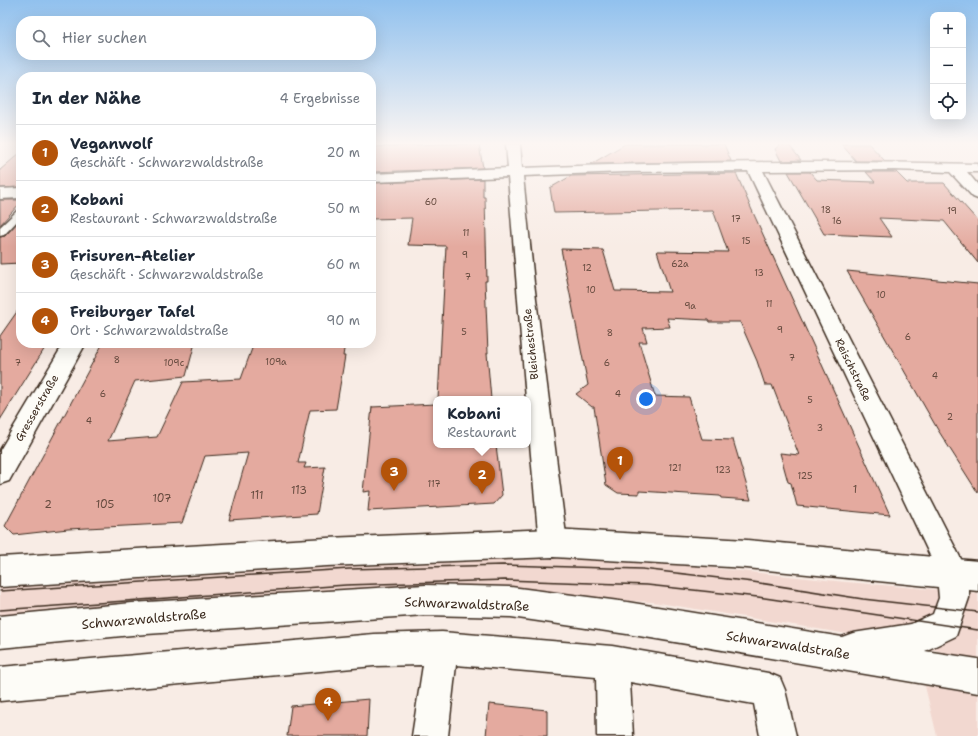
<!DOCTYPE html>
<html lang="de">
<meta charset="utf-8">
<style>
:root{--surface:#fff;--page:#f2f2f3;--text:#1f2937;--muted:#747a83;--line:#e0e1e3;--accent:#b45309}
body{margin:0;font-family:"Shantell Sans",sans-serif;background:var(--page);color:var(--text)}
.controls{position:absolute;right:12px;top:12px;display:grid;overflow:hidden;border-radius:8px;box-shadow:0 4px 16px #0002}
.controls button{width:36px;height:36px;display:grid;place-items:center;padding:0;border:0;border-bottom:1px solid var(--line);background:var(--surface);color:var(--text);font:20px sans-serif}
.you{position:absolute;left:646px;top:399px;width:14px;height:14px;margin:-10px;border:3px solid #fff;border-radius:50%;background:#1a73e8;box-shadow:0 0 0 6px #1a73e833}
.badge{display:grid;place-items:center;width:26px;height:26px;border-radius:50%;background:var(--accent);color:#fff;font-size:13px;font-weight:700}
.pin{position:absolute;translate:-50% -33px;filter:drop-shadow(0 1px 2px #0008)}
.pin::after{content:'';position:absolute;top:21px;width:14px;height:12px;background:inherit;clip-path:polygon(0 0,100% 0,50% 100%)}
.popup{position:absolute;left:433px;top:396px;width:98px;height:52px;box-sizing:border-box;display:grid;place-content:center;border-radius:8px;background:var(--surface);filter:drop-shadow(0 1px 3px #0005);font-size:13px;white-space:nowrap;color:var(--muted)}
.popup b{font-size:15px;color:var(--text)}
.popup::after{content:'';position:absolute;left:50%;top:100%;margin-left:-8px;border:8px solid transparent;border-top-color:var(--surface)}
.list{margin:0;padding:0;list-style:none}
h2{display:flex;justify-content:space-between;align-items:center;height:52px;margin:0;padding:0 16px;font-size:17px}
h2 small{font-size:13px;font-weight:400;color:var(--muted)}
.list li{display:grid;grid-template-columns:26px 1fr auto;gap:12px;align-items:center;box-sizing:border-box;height:56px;padding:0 16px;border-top:1px solid var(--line)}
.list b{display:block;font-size:15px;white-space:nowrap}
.list p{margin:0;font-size:13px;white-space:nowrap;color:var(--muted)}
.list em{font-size:13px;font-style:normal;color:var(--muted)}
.icon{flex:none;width:22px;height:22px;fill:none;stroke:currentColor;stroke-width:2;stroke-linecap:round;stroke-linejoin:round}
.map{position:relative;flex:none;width:978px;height:736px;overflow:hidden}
.search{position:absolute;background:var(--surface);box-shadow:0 4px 16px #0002;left:16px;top:16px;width:360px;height:44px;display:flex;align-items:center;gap:10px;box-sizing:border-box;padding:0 14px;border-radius:16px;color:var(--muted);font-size:15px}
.panel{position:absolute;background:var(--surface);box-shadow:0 4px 16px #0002;left:16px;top:72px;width:360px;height:276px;border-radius:16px}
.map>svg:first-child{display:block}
.built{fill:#f2d8d0}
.building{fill:#e4aa9f;stroke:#3b2a1e}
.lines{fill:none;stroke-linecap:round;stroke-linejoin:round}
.service-casing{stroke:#3b2a1e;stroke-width:3}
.minor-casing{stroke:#3b2a1e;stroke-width:3}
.secondary-casing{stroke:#3b2a1e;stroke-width:3}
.service{fill:#fdfcf7;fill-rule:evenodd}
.minor{fill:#fdfcf7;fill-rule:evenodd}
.secondary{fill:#fdfcf7;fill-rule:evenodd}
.tram{stroke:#3b2a1e;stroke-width:1.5}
.labels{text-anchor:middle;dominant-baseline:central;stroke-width:3.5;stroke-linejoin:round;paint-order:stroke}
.number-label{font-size:9px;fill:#654a3e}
.street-label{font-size:11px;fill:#3b2a1e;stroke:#fdfcf7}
.near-number-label{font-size:11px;fill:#654a3e}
.near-street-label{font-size:13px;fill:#3b2a1e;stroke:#fdfcf7}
</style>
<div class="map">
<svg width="978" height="736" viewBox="0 0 978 736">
<rect width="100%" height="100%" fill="#f8ece5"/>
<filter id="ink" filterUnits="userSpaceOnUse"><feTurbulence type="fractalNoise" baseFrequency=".025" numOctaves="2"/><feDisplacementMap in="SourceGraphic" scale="8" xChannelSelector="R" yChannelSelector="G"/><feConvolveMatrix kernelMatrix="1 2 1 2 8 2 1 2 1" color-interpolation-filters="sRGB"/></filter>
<g filter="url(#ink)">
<path class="built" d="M557 558 683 565 845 582 978 593V661L915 645 653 602 506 595 0 626V582L181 572Z
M925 686 978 694V736H937Z"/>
<path class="building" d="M440 144H479L483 168 371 172V147Z
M625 144H724L731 161 591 164Z
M781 144H788L801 160 781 161 775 149Z
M841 144H869L885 161H856Z
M21 152V187L0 188V170Z
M788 172H810L817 180 875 182 866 172H896L907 183H944L978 221V263L944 221 879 218 892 237 824 234Z
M736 173 751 208 890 515 797 506 791 483 788 482 780 453 799 455 772 385H765L757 361 740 322H709L708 320 667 318 670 327 643 328 647 342H639L655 396 689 397 702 439 733 440 751 500 721 498 720 496 639 491V494L618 493 606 485 594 407H592L576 394 588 385 561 249 603 250 615 291 670 292 657 251 728 252 713 210 554 213 550 188 571 176Z
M483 179V197H485L487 281H485L488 353H487L491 399H438L446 246 408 245 412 218 371 219V183Z
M0 200H21V202L0 225Z
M21 219V263L0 264V237L5 236Z
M847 271 978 284V493L938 430Z
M21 306V343H48L0 420V336Z
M103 343H195L186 376 135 381 108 441 157 437 183 382 241 379 254 343H345L343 356H345L336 409 310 410 298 463H306L304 468 325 467 317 514 229 520 248 453 205 456 182 523 68 529 14 535 5 526Z
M436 404V445H496L502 495 494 504 368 511 370 491 363 492 372 407Z
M369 699 367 736H287L291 706Z
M489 704 547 710V736H486Z"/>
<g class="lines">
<defs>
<path id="service" d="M21 209V217L4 235 0 236V227L18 210Z"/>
<path id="minor" d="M506 144H520L522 168C674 162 826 160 978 164V172H967L978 185V199L973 197 950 172 894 170 763 171 963 563 968 573 963 583 953 588 943 583 748 171 625 172 523 176 534 283 567 543 563 553 553 557 543 553 539 543 528 422V399H526L508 177 371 182V174L508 168Z
M21 188V198L0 199V189Z
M64 343H86L9 481 0 484V450Z
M442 632 612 646 768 673 780 678 785 690 796 736H760L754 704 630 682 633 736H597L596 677 456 665 448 736H412L423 665 374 666 0 701V667L374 634Z"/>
<path id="secondary" d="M553 529 747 540 978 561V591L969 590V598L956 636 925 651 978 659V693L627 634 511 617 425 615 132 635 0 648V616L132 603 425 585 511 587 627 602 842 637 853 633 911 624 933 614 939 598 938 587 747 568 553 557 327 566 0 587V557L327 538Z"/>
</defs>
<use href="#service" class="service-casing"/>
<use href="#minor" class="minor-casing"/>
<use href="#secondary" class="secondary-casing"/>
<use href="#service" class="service"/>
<use href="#minor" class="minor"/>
<use href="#secondary" class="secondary"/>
<path class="tram" d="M0 591 349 569 503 565 642 569 753 582 863 599 978 612
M0 610 346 585 505 580 647 585 758 597 978 630"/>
</g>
</g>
<linearGradient id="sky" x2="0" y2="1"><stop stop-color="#91c1ee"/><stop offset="0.58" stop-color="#fcf6f3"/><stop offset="1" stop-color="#fcf6f3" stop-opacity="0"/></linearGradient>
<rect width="978" height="247" fill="url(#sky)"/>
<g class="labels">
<g class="number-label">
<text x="431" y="202">60</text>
<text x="826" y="210">18</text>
<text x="952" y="211">19</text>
<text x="736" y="219">17</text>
<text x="837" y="221">16</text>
<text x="466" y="233">11</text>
<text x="746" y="241">15</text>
<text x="465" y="255">9</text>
<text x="680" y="264">62a</text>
<text x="587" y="268">12</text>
<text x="759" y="273">13</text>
<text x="468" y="277">7</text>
<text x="591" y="290">10</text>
<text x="881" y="295">10</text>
<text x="769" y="304">11</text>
<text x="690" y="306">9a</text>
<text x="780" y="330">9</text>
<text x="464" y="332">5</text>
<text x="610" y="333">8</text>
<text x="908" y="337">6</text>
<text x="792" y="358">7</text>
<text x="117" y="360">8</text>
<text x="276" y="362">109a</text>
<text x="18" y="363">7</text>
<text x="174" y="363">109c</text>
<text x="607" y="363">6</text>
<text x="935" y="376">4</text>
<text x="103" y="394">6</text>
<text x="618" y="394">4</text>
<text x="810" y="400">5</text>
<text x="950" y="417">2</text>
<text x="89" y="421">4</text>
<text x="820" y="428">3</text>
<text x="675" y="468">121</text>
<text x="723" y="470">123</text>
<text x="805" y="476">125</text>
<text x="434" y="484">117</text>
</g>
<g class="street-label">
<text transform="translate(531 344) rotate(-96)">Bleichestraße</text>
<text transform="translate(853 370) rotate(64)">Reischstraße</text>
<text transform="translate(37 408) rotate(-60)">Gresserstraße</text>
</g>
<g class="near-number-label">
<text x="855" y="489">1</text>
<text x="299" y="490">113</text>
<text x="257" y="495">111</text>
<text x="162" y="498">107</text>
<text x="48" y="504">2</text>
<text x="105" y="504">105</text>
</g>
<g class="near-street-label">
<text transform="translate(467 604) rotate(2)">Schwarzwaldstraße</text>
<text transform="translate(144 619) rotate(-5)">Schwarzwaldstraße</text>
<text transform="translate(788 645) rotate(9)">Schwarzwaldstraße</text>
</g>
</g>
</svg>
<div class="controls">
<button>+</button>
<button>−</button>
<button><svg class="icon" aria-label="locate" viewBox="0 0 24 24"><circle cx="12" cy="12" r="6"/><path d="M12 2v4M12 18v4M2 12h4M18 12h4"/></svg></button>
</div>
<div class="you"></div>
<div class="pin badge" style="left:620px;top:480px">1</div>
<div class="pin badge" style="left:482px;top:494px">2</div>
<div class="popup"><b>Kobani</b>Restaurant</div>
<div class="pin badge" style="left:394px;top:491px">3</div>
<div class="pin badge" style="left:328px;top:721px">4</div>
<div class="search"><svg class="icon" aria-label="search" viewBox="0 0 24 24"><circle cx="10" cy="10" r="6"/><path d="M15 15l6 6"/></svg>Hier suchen</div>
<section class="panel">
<h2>In der Nähe<small>4 Ergebnisse</small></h2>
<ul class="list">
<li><span class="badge">1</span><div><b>Veganwolf</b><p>Geschäft · Schwarzwaldstraße</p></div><em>20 m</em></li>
<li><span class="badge">2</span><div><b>Kobani</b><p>Restaurant · Schwarzwaldstraße</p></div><em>50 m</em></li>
<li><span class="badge">3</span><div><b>Frisuren-Atelier</b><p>Geschäft · Schwarzwaldstraße</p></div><em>60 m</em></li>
<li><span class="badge">4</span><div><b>Freiburger Tafel</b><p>Ort · Schwarzwaldstraße</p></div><em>90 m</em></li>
</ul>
</section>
</div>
